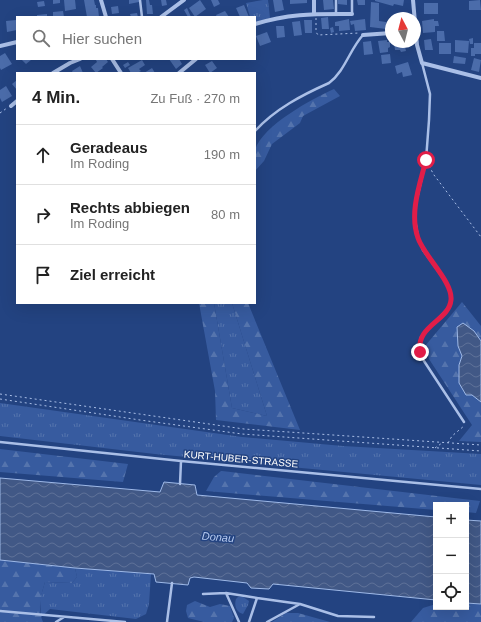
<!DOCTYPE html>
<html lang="de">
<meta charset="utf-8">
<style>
:root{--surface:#fff;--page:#f2f2f2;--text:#222;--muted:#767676;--line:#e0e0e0}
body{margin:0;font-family:Arial,sans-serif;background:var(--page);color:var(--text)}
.controls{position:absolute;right:12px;bottom:12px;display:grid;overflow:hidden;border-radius:0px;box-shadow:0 4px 16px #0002}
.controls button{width:36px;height:36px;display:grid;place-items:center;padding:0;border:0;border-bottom:1px solid var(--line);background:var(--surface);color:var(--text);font:20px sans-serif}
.compass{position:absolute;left:385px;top:12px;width:36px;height:36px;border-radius:50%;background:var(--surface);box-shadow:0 4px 16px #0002;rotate:353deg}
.stop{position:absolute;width:12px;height:12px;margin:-9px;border:3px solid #e11d48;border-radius:50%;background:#fff}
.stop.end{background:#e11d48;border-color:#fff;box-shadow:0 1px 4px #0008}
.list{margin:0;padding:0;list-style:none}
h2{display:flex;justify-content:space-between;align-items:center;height:52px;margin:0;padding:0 16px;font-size:17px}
h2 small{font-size:13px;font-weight:400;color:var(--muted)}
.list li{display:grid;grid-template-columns:26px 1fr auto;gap:12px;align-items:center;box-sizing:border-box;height:60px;padding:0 16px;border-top:1px solid var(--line)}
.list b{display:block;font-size:15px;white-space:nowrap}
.list p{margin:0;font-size:13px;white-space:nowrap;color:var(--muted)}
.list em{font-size:13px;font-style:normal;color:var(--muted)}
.icon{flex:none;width:22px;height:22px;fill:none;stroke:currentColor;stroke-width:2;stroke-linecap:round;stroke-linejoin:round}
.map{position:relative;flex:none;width:481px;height:622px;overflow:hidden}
.search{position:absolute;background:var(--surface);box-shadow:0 4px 16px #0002;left:16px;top:16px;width:240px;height:44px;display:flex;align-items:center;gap:10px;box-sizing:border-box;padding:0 14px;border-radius:0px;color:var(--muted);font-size:15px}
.panel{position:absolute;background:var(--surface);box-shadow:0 4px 16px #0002;left:16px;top:72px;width:240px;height:232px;border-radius:0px}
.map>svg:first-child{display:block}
.grass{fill:url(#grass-tufts)}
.forest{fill:url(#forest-firs)}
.water{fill:url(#water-waves);stroke:#9eb9e8}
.building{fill:#4b6caa}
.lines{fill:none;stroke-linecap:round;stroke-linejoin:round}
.path{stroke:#aabfe7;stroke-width:1;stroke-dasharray:2 3;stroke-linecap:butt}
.service{stroke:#aabfe7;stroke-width:2.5}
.minor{stroke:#aabfe7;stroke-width:4}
.route{stroke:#e11d48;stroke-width:5}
.labels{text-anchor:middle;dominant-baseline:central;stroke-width:3;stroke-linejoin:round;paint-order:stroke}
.street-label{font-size:10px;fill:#fff;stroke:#234381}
.water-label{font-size:11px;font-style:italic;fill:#b6caef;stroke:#234381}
</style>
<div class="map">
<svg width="481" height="622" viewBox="0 0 481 622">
<defs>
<pattern id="grass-tufts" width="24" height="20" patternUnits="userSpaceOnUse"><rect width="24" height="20" fill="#375b9f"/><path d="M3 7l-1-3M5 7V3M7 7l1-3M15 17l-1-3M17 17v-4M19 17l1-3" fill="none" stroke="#5574ad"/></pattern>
<pattern id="forest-firs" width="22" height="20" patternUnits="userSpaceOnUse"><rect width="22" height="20" fill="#375b9f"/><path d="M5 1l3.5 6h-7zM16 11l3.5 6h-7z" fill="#5574ad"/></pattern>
<pattern id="water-waves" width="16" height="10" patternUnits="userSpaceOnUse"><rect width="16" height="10" fill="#415886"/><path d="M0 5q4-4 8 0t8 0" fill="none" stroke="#5e7198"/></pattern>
</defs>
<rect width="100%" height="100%" fill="#234381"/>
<path class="grass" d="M263 0H268L270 18 255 22V17H250L246 3Z
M214 303H232L267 416 232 408Z
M0 403 242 437 343 446 481 454V485L155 454 0 436Z
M75 568 151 574 149 604 146 614 136 619 50 609 41 617 40 599 45 582 72 583 77 577Z
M238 597H243L249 601 248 605 243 614C236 612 234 605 236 599Z"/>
<path class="forest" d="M334 89 340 96 303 116 300 123 272 144 264 161 255 171C255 165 253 156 255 150 263 125 312 99 334 89Z
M462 302 481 326V341L474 331 458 346 462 356 459 365 472 395 481 402V442L459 441 472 425 429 359 425 346Z
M199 303H214L232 408 267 416 232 303H248L300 430 216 420 215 391Z
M0 449 128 464 123 482 0 472Z
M221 471H222L480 501 476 513 466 512V505H436V510L206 491 214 477Z
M0 560 75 568 77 577 72 583 45 582C41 595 37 608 43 622H0Z
M195 601 210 607 220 604 230 606 234 618 232 622H204L188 618 186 611 187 605Z
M466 603 481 604V622H411L423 608 436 604V607H466Z
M286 613H298L330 622H272Z"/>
<path class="water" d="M463 323 474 331 481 341V402L472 395H466L459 383V365L462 356 458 346 457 327Z
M0 478 160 492 164 482 195 485 197 495 436 517V600L273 584 269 589 251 588 247 583 194 577 190 578 188 585 156 582 154 574 75 568 0 560Z
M466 520 481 521V604L466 603Z"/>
<path class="building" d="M53 0H60V3L53 4Z
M64 0H75L76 9 65 11Z
M84 0H94L95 5H96V8H98L99 17H87Z
M129 0H139V2L129 4Z
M146 0H149L150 5H152L153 14H147Z
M161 0H166L167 5 162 6Z
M200 0 206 9 195 17 189 8Z
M211 0H218L220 4 214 7Z
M273 0H282L284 10 275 12Z
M290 0H307V3L290 4Z
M323 0H333L334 9 324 10Z
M338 0H347V5L338 4Z
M357 0H365V5H358Z
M375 0H404L403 6 394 4 393 6 375 1Z
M480 0 481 10H469V1Z
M44 1 45 6 38 7 37 2Z
M371 2 379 3V21L386 22V29L370 27Z
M424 3H438V14H424Z
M244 5 249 17H240L236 8Z
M118 6 119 13 112 14 111 7Z
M187 8 191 17H188L184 10Z
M63 11 64 17H53V12Z
M225 11 229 17H217L216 15Z
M137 13 138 17H131L130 14Z
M47 14V17H37V15Z
M328 17 329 29H322L321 18Z
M349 19 350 30 339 31V26H335V22Z
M365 19 366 30 355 31 354 24 351 25 350 21Z
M434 19V21H438L439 26H435V32L423 33 422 21Z
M16 20 17 30 7 32 6 21Z
M304 20H312V33H305Z
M300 21 302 35 294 36 292 22Z
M276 26H284L285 37 277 38Z
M333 27 334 32 331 33 330 28Z
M437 31H444L445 41H437Z
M267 32 271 42 260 46 256 36Z
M473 38V44H470L469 39Z
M431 39 433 50H425L424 40Z
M387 40V42H390V47L388 48V52L380 53 378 41Z
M455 40 469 41 468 53 455 52Z
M371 41 373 54 364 55 363 42Z
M394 42H409V47H405L406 51 401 52 400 50H395Z
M439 43H451V54H439Z
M474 43H481V54H475V56H471V48H474Z
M5 53 12 64 1 70 0 68V56Z
M390 54 391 63 382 64 381 55Z
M454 56 466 58 465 64 453 63Z
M474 58 481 60 479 72 471 70Z
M21 59H29L31 60 26 64Z
M98 59H106L108 62 102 67 103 68 96 73 91 67 97 62 96 60Z
M169 59H179L182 64 176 69Z
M142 60 145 65 139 69 141 71 137 73H131L128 68Z
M212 61 217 68 210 73 205 65Z
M128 62 130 65 125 68 123 65Z
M408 62 412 75 403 77 402 72 397 74 395 66Z
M80 66 83 73H73L72 71Z
M152 68 155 73H144Z
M17 80V90L12 84Z
M6 86 12 96 2 102 0 98V90Z"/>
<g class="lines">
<path class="path" d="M316 18V32L318 35 359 33
M0 113 7 108
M429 166 434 175 481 237
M0 394 244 429 481 445
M0 399 140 420 242 434 481 451
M448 443 452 436 464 426
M435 448 442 443"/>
<path class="service" d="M140 0 142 17
M336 0V14
M352 0V14
M422 63 430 94 429 120 426 160 416 203 415 220 418 237 423 250 446 282 450 292 451 299 449 307 421 337 419 345V352L424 361 464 422
M255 131C275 109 302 95 329 83 345 71 350 49 363 35
M0 442 181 461 481 489
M180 484 181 461
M226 593 239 622
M203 594 226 593 257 598
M0 611 125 622
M56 622 64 617
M167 622 172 583
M249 622 257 598 300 604 338 616 374 617
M267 622 300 604"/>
<path class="minor" d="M101 0 106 17
M314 0V14
M413 0 417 45 422 63 481 78
M161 17 184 0
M255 24C290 13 316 14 352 14
M363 35 391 33
M0 46 17 42
M112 59 121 73
M53 73 70 63 80 59
M179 73 196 59
M11 106 17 101"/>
</g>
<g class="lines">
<path class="route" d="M420 352C416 325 449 321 451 300 453 282 424 256 418 238 409 213 420 184 426 160"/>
</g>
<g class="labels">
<g class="street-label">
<text transform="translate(241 459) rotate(5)">KURT-HUBER-STRASSE</text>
</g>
<g class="water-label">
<text transform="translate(218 537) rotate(5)">Donau</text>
</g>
</g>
</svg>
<div class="controls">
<button>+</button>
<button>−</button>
<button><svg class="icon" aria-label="locate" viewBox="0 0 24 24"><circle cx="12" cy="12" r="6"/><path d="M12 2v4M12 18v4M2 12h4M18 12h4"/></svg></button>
</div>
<svg class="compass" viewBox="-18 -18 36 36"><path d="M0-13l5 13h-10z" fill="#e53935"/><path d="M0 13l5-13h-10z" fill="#767676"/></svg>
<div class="stop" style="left:426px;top:160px"></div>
<div class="stop end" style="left:420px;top:352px"></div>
<div class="search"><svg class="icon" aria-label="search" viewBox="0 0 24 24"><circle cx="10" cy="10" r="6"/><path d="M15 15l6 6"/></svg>Hier suchen</div>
<section class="panel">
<h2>4 Min.<small>Zu Fuß · 270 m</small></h2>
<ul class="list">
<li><svg class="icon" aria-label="ahead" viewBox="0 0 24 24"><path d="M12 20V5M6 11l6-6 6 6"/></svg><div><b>Geradeaus</b><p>Im Roding</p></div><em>190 m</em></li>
<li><svg class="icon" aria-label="right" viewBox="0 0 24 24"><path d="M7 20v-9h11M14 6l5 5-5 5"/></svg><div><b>Rechts abbiegen</b><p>Im Roding</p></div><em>80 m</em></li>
<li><svg class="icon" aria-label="arrive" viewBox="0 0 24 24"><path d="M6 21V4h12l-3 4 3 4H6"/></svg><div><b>Ziel erreicht</b></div></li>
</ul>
</section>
</div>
